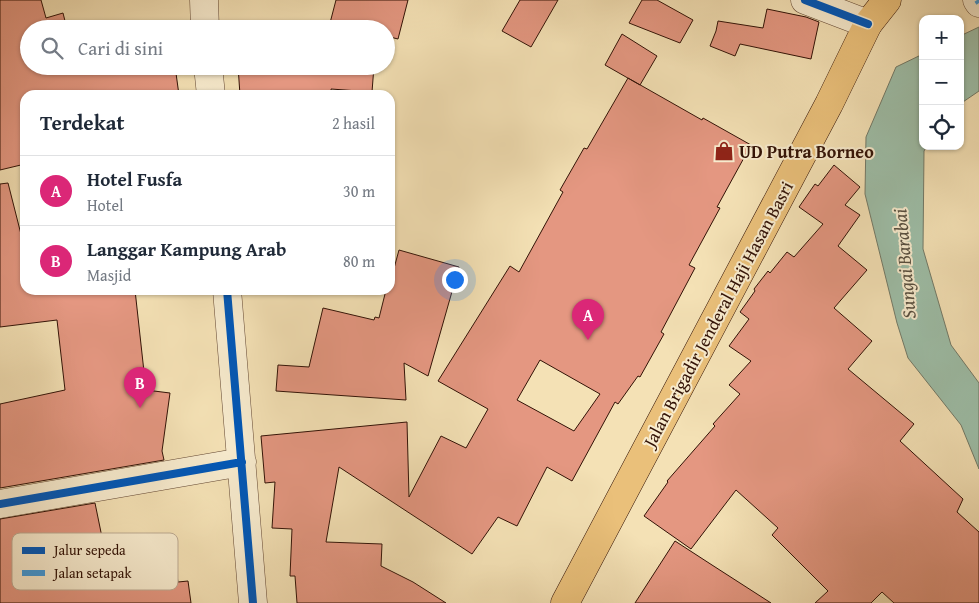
<!DOCTYPE html>
<html lang="id">
<meta charset="utf-8">
<style>
:root{--surface:#fff;--page:#f6f6f7;--text:#1f2937;--muted:#747a83;--line:#e0e1e3;--accent:#db2777}
body{margin:0;font-family:"Gentium Book Plus",serif;background:var(--page);color:var(--text)}
.controls{position:absolute;right:15px;top:15px;display:grid;overflow:hidden;border-radius:10px;box-shadow:0 1px 4px #0004}
.controls button{width:45px;height:45px;display:grid;place-items:center;padding:0;border:0;border-bottom:1px solid var(--line);background:var(--surface);color:var(--text);font:25px sans-serif}
.you{position:absolute;left:454px;top:279px;width:18px;height:18px;margin:-12px;border:4px solid #fff;border-radius:50%;background:#1a73e8;box-shadow:0 0 0 8px #1a73e833}
.badge{display:grid;place-items:center;width:32px;height:32px;border-radius:50%;background:var(--accent);color:#fff;font-size:16px;font-weight:700}
.pin{position:absolute;translate:-50% -41px;filter:drop-shadow(0 1px 2px #0008)}
.pin::after{content:'';position:absolute;top:26px;width:18px;height:15px;background:inherit;clip-path:polygon(0 0,100% 0,50% 100%)}
.list{margin:0;padding:0;list-style:none}
h2{display:flex;justify-content:space-between;align-items:center;height:65px;margin:0;padding:0 20px;font-size:21px}
h2 small{font-size:16px;font-weight:400;color:var(--muted)}
.list li{display:grid;grid-template-columns:32px 1fr auto;gap:15px;align-items:center;box-sizing:border-box;height:70px;padding:0 20px;border-top:1px solid var(--line)}
.list b{display:block;font-size:19px;white-space:nowrap}
.list p{margin:0;font-size:16px;white-space:nowrap;color:var(--muted)}
.list em{font-size:16px;font-style:normal;color:var(--muted)}
.icon{flex:none;width:28px;height:28px;fill:none;stroke:currentColor;stroke-width:2;stroke-linecap:round;stroke-linejoin:round}
.map{position:relative;flex:none;width:979px;height:603px;overflow:hidden}
.search{position:absolute;background:var(--surface);box-shadow:0 1px 4px #0004;left:20px;top:20px;width:375px;height:55px;display:flex;align-items:center;gap:12px;box-sizing:border-box;padding:0 18px;border-radius:28px;color:var(--muted);font-size:19px}
.panel{position:absolute;background:var(--surface);box-shadow:0 1px 4px #0004;left:20px;top:90px;width:375px;height:205px;border-radius:15px}
.map>svg:first-child{display:block}
.water{fill:#9dbea8;stroke:#727967}
.building{fill:#e49781;stroke:#321206;fill-rule:evenodd}
.lines{fill:none;stroke-linecap:round;stroke-linejoin:round}
.minor-casing{stroke:#624632;stroke-width:29}
.major-casing{stroke:#321206;stroke-width:29}
.minor{stroke:#f8eccf;stroke-width:28}
.major{stroke:#eac07a;stroke-width:28}
.quiet{stroke:#3e9add;stroke-width:6;stroke-dasharray:12 6;stroke-linecap:butt}
.cycleway-casing{stroke:#f8eccf;stroke-width:11}
.cycleway{stroke:#0057b8;stroke-width:8}
.labels{text-anchor:middle;dominant-baseline:central;stroke-width:4;stroke-linejoin:round;paint-order:stroke}
.poi-label{font-size:18px;font-weight:bold;fill:#321206;stroke:#f8eccf;text-anchor:start}
.street-label{font-size:18px;fill:#321206;stroke:#f8eccf}
.water-label{font-size:19px;font-style:italic;fill:#574e3f;stroke:#f8eccf}
.key{fill:#f8eccf;stroke:#bdab93;stroke-width:1}
.key-label{font-size:14px;fill:#321206}
</style>
<div class="map">
<svg width="979" height="603" viewBox="0 0 979 603">
<rect width="100%" height="100%" fill="#f4e1b5"/>
<filter id="stains"><feTurbulence type="fractalNoise" baseFrequency=".004" numOctaves="4"/><feColorMatrix values="0 0 0 0 .2 0 0 0 0 .09 0 0 0 0 .02 0 0 0 .5 -.17"/></filter>
<radialGradient id="worn" r=".72"><stop offset=".6" stop-color="#630" stop-opacity="0"/><stop offset="1" stop-color="#630" stop-opacity=".3"/></radialGradient>
<path class="water" d="M979 27V91L960 104V36Z
M923 54V146H927L924 151 923 249 951 345 979 383V469L961 425 908 358 897 323 865 194 866 137 896 67Z"/>
<path class="building" d="M0 0H41L46 18 63 13 67 29H29V66H119L121 74 175 66 179 95H25V164L0 170Z
M336 0H408L398 39 386 36V29H355L330 23Z
M520 0H558L531 47 502 31Z
M642 0H657L693 20 680 43 629 23Z
M767 9 806 17 819 22 811 59 740 44 735 56 710 46 716 31 718 21 763 28Z
M622 34 657 56 640 85 605 65Z
M238 66H374L372 92 331 89 332 95H240Z
M628 78 702 120 703 118 751 145 717 207 720 208 689 265 695 268 661 332 664 334 640 377 638 376 618 404 615 402 572 481 547 467 517 526 498 517 472 554 339 467 326 542 382 544 381 566 413 582 446 603H297L295 576H290L292 529 272 528 275 482 265 483 261 436 407 422 409 497 441 436 466 448 488 409 438 381 510 266 519 272 563 192 560 190 584 148 587 149ZM540 360 600 394 574 431 517 400Z
M834 165 860 187 845 205 860 215 838 246 867 270 834 308 872 341 848 369 914 424 900 441 963 499 957 512 979 532V603H894L882 592 871 603H815L828 591 772 535 778 528 736 490 691 549 644 516 668 482 667 481 715 426 713 424 740 394 729 385 751 361 729 346 749 319 740 312 755 291 754 289 768 271 770 273 787 252 794 257 823 224 799 207 815 184 818 186Z
M8 183 25 250V290H135L146 390 170 393 162 451 164 460 0 488V404L65 390 57 320 0 327V184Z
M399 250 459 267 428 376 404 363 406 400 276 391 278 365 309 367 323 308 374 320 375 317 379 318 386 290H390V283Z
M95 503 104 547 170 535 178 582 188 581 191 603H0V519Z
M675 541 712 565 771 603H635Z"/>
<g class="lines">
<defs>
<path id="minor" d="M204 0 205 29
M805 0 868 24
M977 0 979 3
M208 66 211 95
M227 290 253 603
M0 504 242 462"/>
<path id="major" d="M565 603 829 104 868 24 887 0"/>
</defs>
<use href="#minor" class="minor-casing"/>
<use href="#major" class="major-casing"/>
<use href="#minor" class="minor"/>
<use href="#major" class="major"/>
<path class="quiet" d="M977 0 979 3"/>
<defs>
<path id="cycleway" d="M805 0 868 24
M227 290 253 603
M0 504 242 462"/>
</defs>
<use href="#cycleway" class="cycleway-casing"/>
<use href="#cycleway" class="cycleway"/>
</g>
<defs>
<symbol id="shop-bare" viewBox="-9 -9 18 18"><path d="M-5-2.5h2.3a2.7 3.5 0 0 1 5.4 0H5L5.5 6h-11ZM-1.5-2.5h3a1.5 2.3 0 0 0-3 0Z" fill="#8f2418" stroke="#f8eccf" stroke-width="2.5" paint-order="stroke"/></symbol>
</defs>
<g fill-rule="evenodd">
<use href="#shop-bare" x="710" y="137" width="28" height="28"/>
</g>
<g class="labels">
<g class="poi-label">
<text x="739" y="151">UD Putra Borneo</text>
</g>
<g class="street-label">
<text transform="translate(718 314) rotate(-62)">Jalan Brigadir Jenderal Haji Hasan Basri</text>
</g>
<g class="water-label">
<text transform="translate(904 264) rotate(-95)">Sungai Barabai</text>
</g>
</g>
<rect x="12" y="533" width="166" height="57" rx="8" class="key"/>
<rect x="22" y="547" width="23" height="7" fill="#0057b8"/>
<rect x="22" y="570" width="23" height="6" fill="#3e9add"/>
<g class="key-label">
<text x="54" y="555">Jalur sepeda</text>
<text x="54" y="578">Jalan setapak</text>
</g>
<rect width="100%" height="100%" filter="url(#stains)"/>
<rect width="100%" height="100%" fill="url(#worn)"/>
</svg>
<div class="controls">
<button>+</button>
<button>−</button>
<button><svg class="icon" aria-label="locate" viewBox="0 0 24 24"><circle cx="12" cy="12" r="6"/><path d="M12 2v4M12 18v4M2 12h4M18 12h4"/></svg></button>
</div>
<div class="you"></div>
<div class="pin badge" style="left:588px;top:340px">A</div>
<div class="pin badge" style="left:140px;top:408px">B</div>
<div class="search"><svg class="icon" aria-label="search" viewBox="0 0 24 24"><circle cx="10" cy="10" r="6"/><path d="M15 15l6 6"/></svg>Cari di sini</div>
<section class="panel">
<h2>Terdekat<small>2 hasil</small></h2>
<ul class="list">
<li><span class="badge">A</span><div><b>Hotel Fusfa</b><p>Hotel</p></div><em>30 m</em></li>
<li><span class="badge">B</span><div><b>Langgar Kampung Arab</b><p>Masjid</p></div><em>80 m</em></li>
</ul>
</section>
</div>
